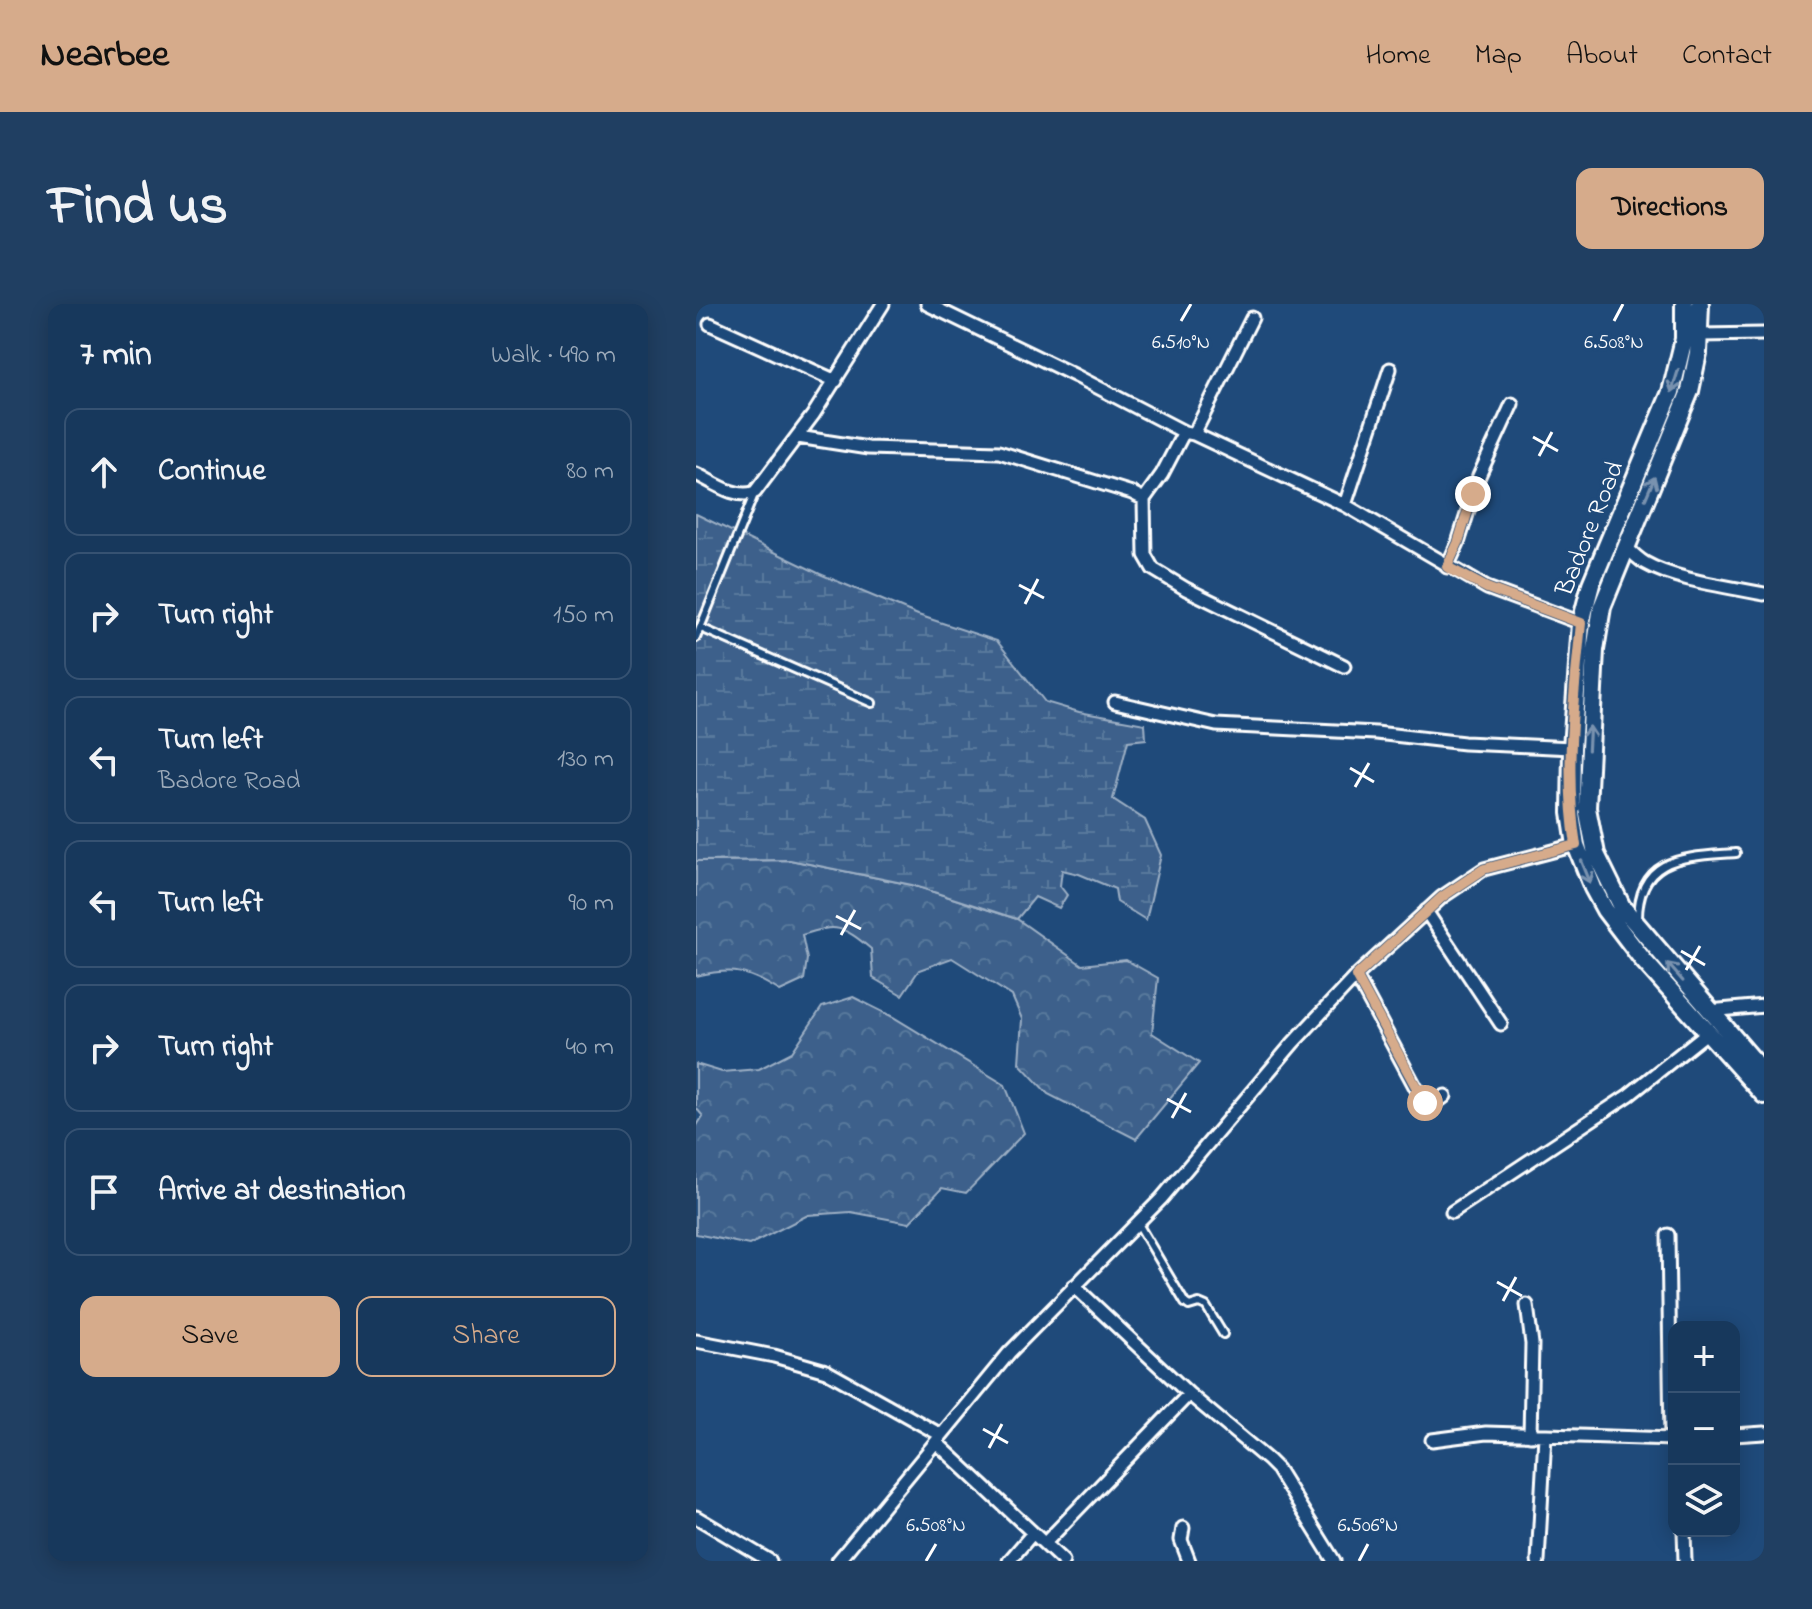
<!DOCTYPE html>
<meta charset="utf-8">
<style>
:root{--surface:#17385c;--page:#203f62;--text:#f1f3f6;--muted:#9eacbb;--line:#365272;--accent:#d6ab8b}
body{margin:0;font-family:"Indie Flower",sans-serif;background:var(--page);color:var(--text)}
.controls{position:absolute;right:24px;bottom:24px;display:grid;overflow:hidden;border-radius:16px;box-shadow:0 4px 20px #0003}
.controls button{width:72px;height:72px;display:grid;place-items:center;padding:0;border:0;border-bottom:2px solid var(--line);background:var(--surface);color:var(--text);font:40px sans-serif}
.stop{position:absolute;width:24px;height:24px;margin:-18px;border:6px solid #d6ab8b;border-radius:50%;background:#fff}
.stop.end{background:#d6ab8b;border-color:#fff;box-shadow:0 2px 8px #0008}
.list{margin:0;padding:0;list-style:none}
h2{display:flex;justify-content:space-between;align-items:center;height:104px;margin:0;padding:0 32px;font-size:34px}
h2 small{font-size:26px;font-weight:400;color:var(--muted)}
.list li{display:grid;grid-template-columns:52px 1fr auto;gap:24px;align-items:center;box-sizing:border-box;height:128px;margin:0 16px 16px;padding:0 16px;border:2px solid var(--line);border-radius:16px}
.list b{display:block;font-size:30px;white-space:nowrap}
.list p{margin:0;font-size:26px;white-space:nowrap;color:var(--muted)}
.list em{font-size:26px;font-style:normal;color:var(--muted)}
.actions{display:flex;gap:16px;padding:24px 32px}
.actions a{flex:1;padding:18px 0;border:2px solid var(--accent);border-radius:16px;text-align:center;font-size:28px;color:var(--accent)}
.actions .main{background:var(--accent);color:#111}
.icon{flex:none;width:44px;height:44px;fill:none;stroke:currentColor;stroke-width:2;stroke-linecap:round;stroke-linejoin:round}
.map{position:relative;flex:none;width:1068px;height:1257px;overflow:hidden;border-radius:16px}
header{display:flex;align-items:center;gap:48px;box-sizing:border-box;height:112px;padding:0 40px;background:var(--accent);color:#111}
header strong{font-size:38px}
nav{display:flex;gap:44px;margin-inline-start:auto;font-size:28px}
.intro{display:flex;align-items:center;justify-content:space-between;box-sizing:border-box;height:192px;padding:0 48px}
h1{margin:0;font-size:56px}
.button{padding:20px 36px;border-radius:16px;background:var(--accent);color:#111;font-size:28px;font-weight:700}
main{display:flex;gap:48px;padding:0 48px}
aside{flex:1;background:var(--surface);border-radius:16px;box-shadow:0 4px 20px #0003}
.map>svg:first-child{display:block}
.forest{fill:url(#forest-crowns);stroke:#9eb0c5;stroke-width:2}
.wetland{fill:url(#wetland-marsh);stroke:#9eb0c5;stroke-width:2}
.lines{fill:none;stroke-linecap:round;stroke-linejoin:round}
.lane-casing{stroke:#fff;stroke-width:12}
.street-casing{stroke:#fff;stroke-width:17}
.secondary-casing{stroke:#fff;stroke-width:22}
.lane{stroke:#1f4a7a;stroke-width:6}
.street{stroke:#1f4a7a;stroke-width:11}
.secondary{stroke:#1f4a7a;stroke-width:16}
.oneway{stroke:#7992af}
.route{stroke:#d6ab8b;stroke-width:10}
.ticks{fill:none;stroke:#fff;stroke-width:3}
.labels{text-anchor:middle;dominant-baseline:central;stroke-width:7;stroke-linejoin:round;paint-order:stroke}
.street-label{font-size:26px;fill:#fff;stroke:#1f4a7a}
.ticks-label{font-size:20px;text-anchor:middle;fill:#fff;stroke:#1f4a7a;stroke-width:7;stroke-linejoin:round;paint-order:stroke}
</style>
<header>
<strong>Nearbee</strong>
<nav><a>Home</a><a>Map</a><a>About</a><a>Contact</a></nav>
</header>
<div class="intro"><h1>Find us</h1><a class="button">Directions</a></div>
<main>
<aside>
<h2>7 min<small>Walk · 490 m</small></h2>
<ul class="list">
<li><svg class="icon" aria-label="ahead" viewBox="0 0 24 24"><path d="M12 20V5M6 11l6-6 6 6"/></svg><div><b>Continue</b></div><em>80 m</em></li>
<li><svg class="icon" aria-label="right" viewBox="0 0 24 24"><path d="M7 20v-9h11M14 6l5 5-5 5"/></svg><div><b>Turn right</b></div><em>150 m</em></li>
<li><svg class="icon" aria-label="left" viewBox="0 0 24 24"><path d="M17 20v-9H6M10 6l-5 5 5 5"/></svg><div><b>Turn left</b><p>Badore Road</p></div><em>130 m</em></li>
<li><svg class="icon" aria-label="left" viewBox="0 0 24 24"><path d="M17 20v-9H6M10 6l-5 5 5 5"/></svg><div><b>Turn left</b></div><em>90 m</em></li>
<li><svg class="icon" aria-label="right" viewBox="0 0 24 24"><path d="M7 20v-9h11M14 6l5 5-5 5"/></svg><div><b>Turn right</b></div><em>40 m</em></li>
<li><svg class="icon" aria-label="arrive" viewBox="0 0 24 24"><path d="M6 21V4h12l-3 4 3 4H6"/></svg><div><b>Arrive at destination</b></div></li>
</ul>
<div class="actions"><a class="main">Save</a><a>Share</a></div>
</aside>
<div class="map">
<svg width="1068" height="1257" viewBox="0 0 1068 1257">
<defs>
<pattern id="forest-crowns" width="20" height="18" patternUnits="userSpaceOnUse" patternTransform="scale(2)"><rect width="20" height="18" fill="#3c618b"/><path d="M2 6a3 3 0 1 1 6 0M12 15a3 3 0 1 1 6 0" fill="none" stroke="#59799c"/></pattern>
<pattern id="wetland-marsh" width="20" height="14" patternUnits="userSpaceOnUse" patternTransform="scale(2)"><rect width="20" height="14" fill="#3c618b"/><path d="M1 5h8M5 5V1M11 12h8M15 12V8" fill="none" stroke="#59799c"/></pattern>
</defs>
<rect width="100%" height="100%" fill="#1f4a7a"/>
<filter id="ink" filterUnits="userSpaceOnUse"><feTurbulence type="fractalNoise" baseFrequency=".0125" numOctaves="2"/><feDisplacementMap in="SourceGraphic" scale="16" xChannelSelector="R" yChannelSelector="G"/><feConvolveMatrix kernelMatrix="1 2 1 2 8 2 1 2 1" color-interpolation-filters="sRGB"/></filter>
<g filter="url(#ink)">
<path class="forest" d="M94 556 216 581 321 615 386 661 430 656 462 674 456 729 503 759 440 835 352 790 323 759 326 715 316 692 256 654 223 666 206 691 177 674 175 645C147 622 141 619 106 631L111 655 108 676 84 687C50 667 40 663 0 672V557Z
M157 693 197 713 309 781 328 829 270 889 246 884 213 919 155 908 112 911 53 941 0 930V823L7 812 0 804V760L26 768 63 765 96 748 126 703Z"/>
<path class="wetland" d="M0 210 124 270 222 311 301 337 349 398 383 408 449 420 450 435 432 437 417 495 449 516 465 551 450 616 421 598 419 585 383 570 366 566 364 582 371 591 363 604 339 593 321 615 216 581 94 556 0 557Z"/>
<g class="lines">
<defs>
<path id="lane" d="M5 324 176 399
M0 334 59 188
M942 617C941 551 990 553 1040 549
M441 918 489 999 493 1002 503 999 510 1002 527 1030"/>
<path id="street" d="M231 0 380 72 488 128
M14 20 140 77
M1003 31 1068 30
M498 130 556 14
M102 133 172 144 303 148 436 189 448 195 466 170 488 128 498 130 649 201 791 284 885 319
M0 170C17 178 40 196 59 188L117 111 187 0
M448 195 449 251 457 265 490 285 648 362
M649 201 694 65
M929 242C935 248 942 255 949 259 978 276 1034 283 1068 290
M751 263 762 239 783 172 816 100
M419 398 520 421 680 429 768 439 876 444
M730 607 805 720
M660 672 727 797 737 801 749 792
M1013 707 1068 702
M756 908 933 791 1012 728
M972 931 975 1135
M378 982 493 1090 572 1156 581 1165 638 1257
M831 1001 836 1040 834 1131
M0 1037 78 1052 130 1067 245 1131
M1038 1131 1068 1129
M736 1136 790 1129 978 1135
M240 1138 367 1257
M0 1213 74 1257
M487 1224 485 1236 493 1257
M988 1227 989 1257
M349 1239 493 1090
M142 1257 313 1049 465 895 597 739 660 672 746 593 788 565 880 541
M313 1257 337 1229
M842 1257 849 1132"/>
<path id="secondary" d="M988 0V35L975 88 895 280 885 319 876 444 875 509 880 541 897 584 909 606 947 656 1068 791
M1004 0 1002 49 994 87 906 303 899 346 891 504 900 550 926 603 1068 769"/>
</defs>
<use href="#lane" class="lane-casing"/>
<use href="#street" class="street-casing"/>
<use href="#secondary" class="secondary-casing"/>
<use href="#lane" class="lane"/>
<use href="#street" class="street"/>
<use href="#secondary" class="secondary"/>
</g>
<defs><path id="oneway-shaft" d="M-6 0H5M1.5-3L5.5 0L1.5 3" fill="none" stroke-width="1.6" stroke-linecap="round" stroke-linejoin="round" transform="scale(2)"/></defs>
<g class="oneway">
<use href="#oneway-shaft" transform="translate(979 77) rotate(107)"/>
<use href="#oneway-shaft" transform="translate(954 184) rotate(-67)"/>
<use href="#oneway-shaft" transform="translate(893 434) rotate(-87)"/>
<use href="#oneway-shaft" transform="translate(890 568) rotate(68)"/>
<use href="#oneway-shaft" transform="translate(979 668) rotate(-131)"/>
</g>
</g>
<g class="lines" filter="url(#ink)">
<path class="route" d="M729 799 660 672 746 593 788 565 880 541C868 469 878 391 885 319L791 284 751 263 762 239 777 190"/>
</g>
<path class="ticks" d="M485 17 495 0M918 17 927 0M837 133 862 147M843 152 856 128M323 281 348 294M329 300 342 275M654 464 678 478M659 483 673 459M140 612 165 625M145 631 159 606M985 647 1009 661M990 666 1004 642M471 795 495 808M476 814 490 789M801 978 826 992M807 997 820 973M287 1125 312 1139M293 1144 306 1120M230 1257 240 1240M663 1257 672 1240"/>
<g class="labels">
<g class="street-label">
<text transform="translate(895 225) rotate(-68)">Badore Road</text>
</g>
</g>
<g class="ticks-label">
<text x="485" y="44">6.510°N</text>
<text x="918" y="44">6.508°N</text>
<text x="240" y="1227">6.508°N</text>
<text x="672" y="1227">6.506°N</text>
</g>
</svg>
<div class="controls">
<button>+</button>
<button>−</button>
<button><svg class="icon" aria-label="layers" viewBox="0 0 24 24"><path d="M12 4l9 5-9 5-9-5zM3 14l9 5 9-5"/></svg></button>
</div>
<div class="stop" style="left:729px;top:799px"></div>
<div class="stop end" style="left:777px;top:190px"></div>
</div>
</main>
